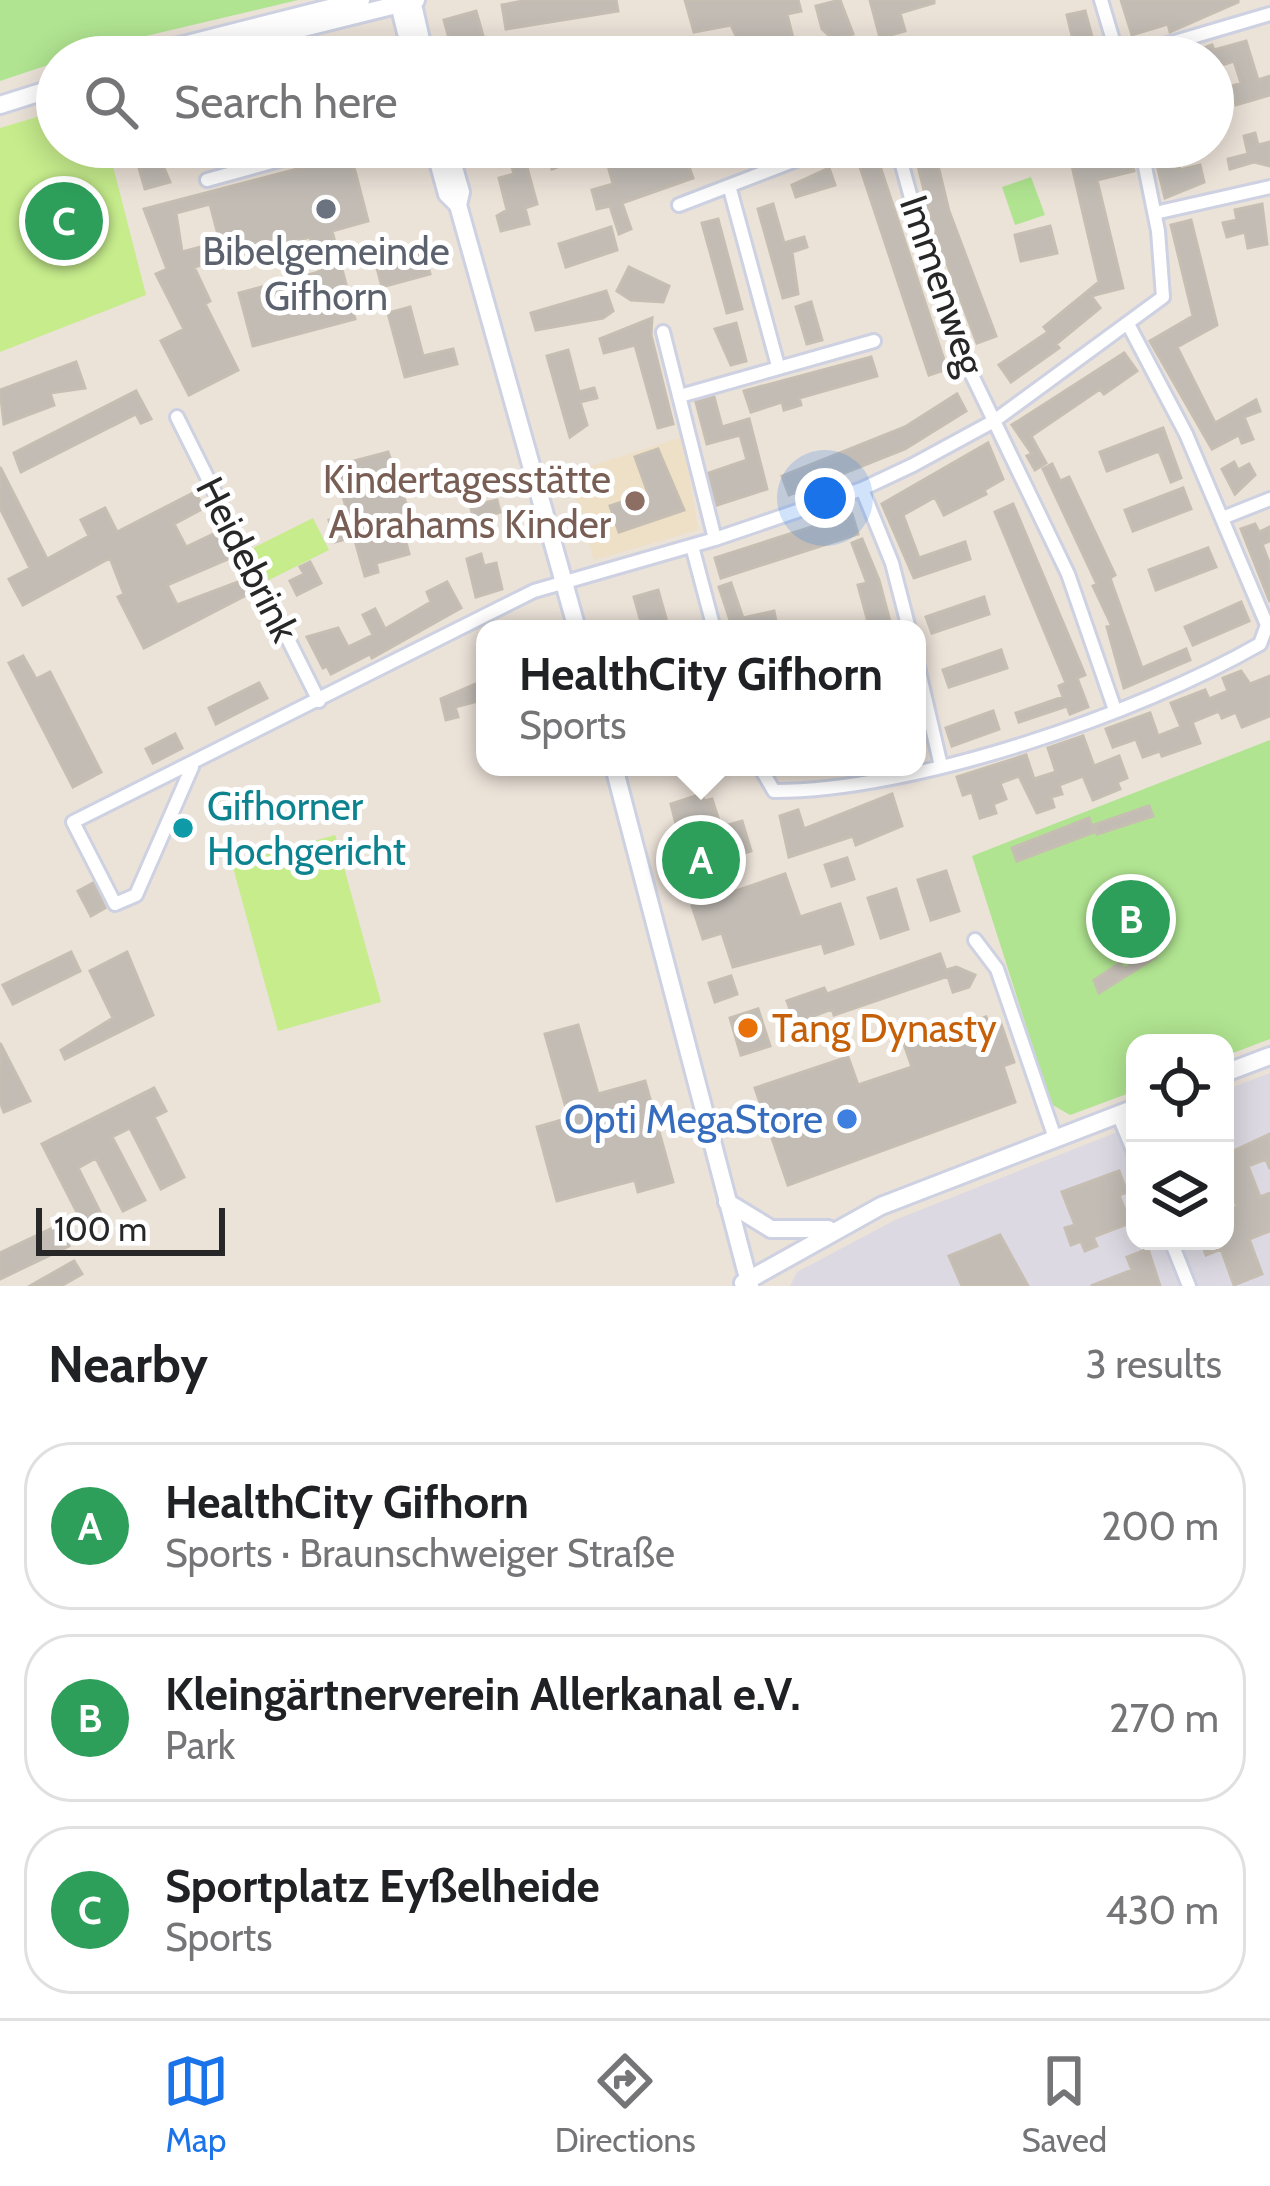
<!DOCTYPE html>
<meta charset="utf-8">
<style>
:root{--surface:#fff;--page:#f2f2f2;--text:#202124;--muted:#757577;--line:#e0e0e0;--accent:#1a73e8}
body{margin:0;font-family:Cabin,sans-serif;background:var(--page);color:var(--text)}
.controls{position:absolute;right:36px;bottom:36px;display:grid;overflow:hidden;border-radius:24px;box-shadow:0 6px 30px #0003}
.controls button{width:108px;height:108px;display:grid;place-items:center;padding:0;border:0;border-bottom:3px solid var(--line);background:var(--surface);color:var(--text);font:60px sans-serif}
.scale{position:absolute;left:36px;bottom:30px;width:189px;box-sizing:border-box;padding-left:12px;border:6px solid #272727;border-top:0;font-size:33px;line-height:42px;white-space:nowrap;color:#272727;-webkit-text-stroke:9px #fff;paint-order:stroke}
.you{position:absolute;left:825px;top:498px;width:42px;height:42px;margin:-30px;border:9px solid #fff;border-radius:50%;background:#1a73e8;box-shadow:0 0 0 18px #1a73e833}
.badge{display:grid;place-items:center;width:78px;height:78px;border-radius:50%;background:var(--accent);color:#fff;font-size:39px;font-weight:700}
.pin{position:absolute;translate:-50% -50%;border:6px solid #fff;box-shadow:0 3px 12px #0006}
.popup{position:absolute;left:476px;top:620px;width:450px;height:156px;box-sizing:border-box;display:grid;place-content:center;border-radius:24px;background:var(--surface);filter:drop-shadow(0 3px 9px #0005);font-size:39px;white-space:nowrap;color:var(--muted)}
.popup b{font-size:45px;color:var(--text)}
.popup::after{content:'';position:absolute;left:50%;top:100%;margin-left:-24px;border:24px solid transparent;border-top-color:var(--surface)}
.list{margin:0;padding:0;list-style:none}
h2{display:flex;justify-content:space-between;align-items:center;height:156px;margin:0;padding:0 48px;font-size:51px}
h2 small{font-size:39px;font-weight:400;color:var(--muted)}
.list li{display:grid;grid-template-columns:78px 1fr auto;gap:36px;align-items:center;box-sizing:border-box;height:168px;margin:0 24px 24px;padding:0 24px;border:3px solid var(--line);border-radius:48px}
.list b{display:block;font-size:45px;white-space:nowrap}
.list p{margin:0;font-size:39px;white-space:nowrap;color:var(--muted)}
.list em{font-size:39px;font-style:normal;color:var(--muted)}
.icon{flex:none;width:66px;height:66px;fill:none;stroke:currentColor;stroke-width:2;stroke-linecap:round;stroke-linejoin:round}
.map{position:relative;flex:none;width:1270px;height:1286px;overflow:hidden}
.search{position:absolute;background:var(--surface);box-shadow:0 6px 30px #0003;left:36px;right:36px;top:36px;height:132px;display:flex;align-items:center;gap:30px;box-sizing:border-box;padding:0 42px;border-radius:66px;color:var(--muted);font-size:45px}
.sheet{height:732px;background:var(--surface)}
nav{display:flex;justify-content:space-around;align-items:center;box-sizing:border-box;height:168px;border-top:3px solid var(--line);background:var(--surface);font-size:33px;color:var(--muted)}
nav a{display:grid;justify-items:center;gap:6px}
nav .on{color:var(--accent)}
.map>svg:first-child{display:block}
.industrial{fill:#dcd9e2}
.education{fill:#eee0c6}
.green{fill:#b0e491}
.pitch{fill:#c6ec8c}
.building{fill:#c2bcb5;stroke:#c6beb2;stroke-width:3;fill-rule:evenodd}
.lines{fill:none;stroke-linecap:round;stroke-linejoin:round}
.street-casing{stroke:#cdd1e1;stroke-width:18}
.secondary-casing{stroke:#cdd1e1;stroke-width:22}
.street{stroke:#fff;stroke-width:12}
.secondary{stroke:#fff;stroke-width:16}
.worship-dot{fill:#6b7280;stroke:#fff;stroke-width:4.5}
.education-dot{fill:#8d6e63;stroke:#fff;stroke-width:4.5}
.culture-dot{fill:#0f9aa8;stroke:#fff;stroke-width:4.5}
.food-dot{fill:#e8710a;stroke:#fff;stroke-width:4.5}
.shop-dot{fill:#3f7fe0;stroke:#fff;stroke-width:4.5}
.labels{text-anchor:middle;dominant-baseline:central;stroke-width:10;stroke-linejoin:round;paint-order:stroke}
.worship-label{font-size:39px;fill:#5b616d;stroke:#fff}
.street-label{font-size:39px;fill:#272727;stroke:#fff}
.education-label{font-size:39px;fill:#785e54;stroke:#fff;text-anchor:end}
.culture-label{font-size:39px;fill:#0d838f;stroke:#fff;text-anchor:start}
.food-label{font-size:39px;fill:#c56008;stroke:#fff;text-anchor:start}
.shop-label{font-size:39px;fill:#366cbe;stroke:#fff;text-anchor:end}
</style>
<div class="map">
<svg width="1270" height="1286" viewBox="0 0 1270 1286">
<rect width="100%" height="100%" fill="#ebe2d8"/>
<path class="industrial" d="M1270 1073V1286H790L797 1272 895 1220 1135 1125V1241H1225V1090Z"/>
<path class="education" d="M683 437 698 530 594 560 568 473Z"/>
<path class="green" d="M0 0H298L57 57V62L0 81Z
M1031 177 1045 215 1015 225 1002 187Z
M1270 740V1039L1225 1056V1043H1135V1091L1070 1115 1051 1104 972 856Z"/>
<path class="pitch" d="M57 111V147H108L146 295 0 352V128Z
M313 518 329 550 269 580 253 548Z
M335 835 381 1002 278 1031 232 864Z"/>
<path class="building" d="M528 0H616L618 11 506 29 502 5Z
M685 0H798L801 11 787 14 793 38 743 51 731 25 694 32Z
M840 0 853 34 833 39 822 29 816 6Z
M870 0H934V3L900 13 905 31 880 38Z
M1121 0H1238V2L1170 32 1168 24 1132 35Z
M476 11 489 57H454L444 20Z
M1085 11 1093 40 1074 44 1067 15Z
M1246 41 1258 80 1270 76V95L1236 105 1230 87 1241 83 1234 61 1213 68V57H1181L1212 45 1214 50Z
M1255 133 1258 145 1270 142V166L1254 162 1230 169 1228 159 1248 154 1244 136Z
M133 147H155L170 182 145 189Z
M381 147 384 159 354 167 368 221 332 231 355 319 253 346 239 293 319 272 310 237 194 267 210 301 205 304 238 370 189 395 161 341 184 329 156 274 167 269 144 209ZM210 204 220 242 182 252 176 213Z
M562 147 565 164 552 169 547 154 525 160 537 204 525 208 529 224 501 231 497 216 507 210 499 178 514 174 507 149Z
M603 147H682L693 178 622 203 631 229 619 234 610 206 597 209 592 190 613 184Z
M1174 148 1180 170 1200 165 1204 182 1165 198 1154 153Z
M934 149 949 211 996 336 977 343 933 226 915 154Z
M875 151 947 369 929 375 857 158Z
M1130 153 1134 171 1097 180 1123 288 1091 296 1100 308 1056 344 1059 348 1011 382 999 365 1048 332 1044 327 1099 282 1072 166Z
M829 168 835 185 796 197 792 185Z
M773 204 784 243 804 237 807 247 792 252 798 294 783 298 758 209Z
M1262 204 1267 244 1248 248 1245 232 1227 237 1223 223 1237 220 1235 210Z
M718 219 742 309 727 313 702 223Z
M1191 220 1217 325 1177 347 1215 423 1256 400 1260 411 1244 417 1253 439 1242 443 1239 435 1212 449 1150 341 1193 316 1171 225Z
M1050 226 1057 253 1021 261 1015 235Z
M611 227 617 250 566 267 559 244Z
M424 251 430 274 382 287 376 264Z
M629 267 669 286 663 302 631 300 617 291Z
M606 291 613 311 603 318 536 330 531 313Z
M811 302 822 340 807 344 796 307Z
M410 307 423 356 453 349 457 364 405 377 388 313Z
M652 318 651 335 673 424 658 428 635 345 604 353 600 339Z
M736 323 746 361 731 365 715 329Z
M568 350 579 392 594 388 597 398 580 402 587 425 570 437 547 356Z
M1124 353 1137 371 1104 394 1100 389 1031 436 1046 463 1035 470 1027 456 1032 454 1012 425Z
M871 357 877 376 799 398 801 405 784 410 782 402 751 412 744 391Z
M76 362 85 388 50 393 54 405 4 424 0 390Z
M136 391 151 419 141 423 136 414 21 472 14 453Z
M957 394 966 411 905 449 789 495 782 476 905 427Z
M714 397 722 427 749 419 767 489 717 505 709 473 747 460 740 435 707 444 696 402Z
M1163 428 1181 478 1171 482 1159 451 1107 471 1100 452Z
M988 443 1003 479 984 490 986 494 944 515 935 497 903 515 919 558 965 542 970 559 914 578 882 504Z
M658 449 684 510 619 532 610 506 648 493 635 457Z
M388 452 409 512 399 515 409 554 376 563 378 572 365 576 354 537 335 542 329 520 348 515 335 466Z
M1234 462 1238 470 1249 464 1255 475 1235 494 1222 469Z
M1052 464 1060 481 1069 477 1115 575 1110 578 1142 668 1186 649 1190 660 1124 688 1107 627 1112 626 1093 586 1097 584 1043 469Z
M0 467 47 559 89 536 81 520 105 508 117 532 195 492 204 508 174 524 186 547 222 530 235 556 167 585 177 605 243 580 250 593 144 648 118 597 124 594 110 558 23 605 9 579 30 568 0 508Z
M1183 488 1191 509 1133 531 1125 510Z
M480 490 484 503 497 500 500 512 488 516 492 531 478 535 467 493Z
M1013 504 1085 675 1077 678 1088 707 1070 714 1067 706 1019 722 1016 713 1063 697 1059 686 1066 683 995 512Z
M852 514 858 534 721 578 715 558Z
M1255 524 1259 532 1270 527V541L1262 544 1270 565V602L1241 529Z
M862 539 879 580 892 629H870L858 585 867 583 852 543Z
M1208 548 1216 567 1156 590 1149 570Z
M481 554 484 566 496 563 502 589 476 597 467 559Z
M310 562 321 583 297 595 290 581 304 574 300 567Z
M447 582 461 608 372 658 370 654 331 674 327 666 323 668 307 637 338 628 348 647 373 635 363 615 375 609 385 629 431 602 427 592Z
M731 583 743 618 774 611 776 621 724 629 731 623 719 587Z
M658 590 669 629H643L634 597Z
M984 597 989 614 932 633 926 617Z
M1241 602 1249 621 1193 645 1185 627Z
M1001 650 1007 668 949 687 943 670Z
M23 656 36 679 50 672 101 772 73 787 9 663Z
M1241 671 1250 684 1270 676V716L1242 727 1236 712 1222 718 1219 711 1192 722 1200 743 1162 756 1160 751 1143 757 1136 739 1113 747 1106 729 1150 713 1158 736 1181 727 1171 703 1205 690 1209 699 1228 691 1223 678Z
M485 680V699L455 707 458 717 446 720 441 699Z
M259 683 267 698 216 724 209 708Z
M993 711 999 729 952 746 946 728Z
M175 734 182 748 153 763 146 749Z
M1083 736 1094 766 1119 756 1127 778 1117 782 1120 789 1093 800 1083 776 1059 785 1062 794 1051 797 1054 807 1037 813 1019 776 1000 783 1006 799 993 804 996 813 980 818 972 792 963 795 957 777 1026 755 1034 779 1056 772 1048 748Z
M702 794 704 801 712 799 721 827 742 821 751 851 718 861 722 874 691 884 671 804Z
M892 794 902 826 856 845 853 836 789 857 780 816 798 810 804 829Z
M1149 806 1153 816 1097 834 1094 825Z
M1089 818 1094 832 1017 861 1012 848Z
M847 858 854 879 832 886 825 865Z
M946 871 959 911 931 920 918 880Z
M785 874 800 917 840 904 853 944 825 953 822 943 733 967 722 933 703 939 692 906Z
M93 883 105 908 91 916 78 891Z
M896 889 908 929 881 938 868 898Z
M1152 947 1156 957 1099 993 1094 980 1120 963 1122 969 1130 966 1125 952Z
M71 952 80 971 13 1004 3 985Z
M127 952 153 1015 65 1059 61 1050 113 1018 90 971Z
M940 954 948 976 834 1015 832 1009 795 1023 787 1001 824 988 827 994Z
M956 967 975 975 969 987 953 992 946 970Z
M731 976 737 994 715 1002 709 983Z
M758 1009 770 1046 741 1055 730 1018Z
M986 1017 989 1025 1000 1021 1014 1062 1003 1066 1015 1102 788 1185 755 1088 848 1057 858 1085 912 1067 904 1044Z
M578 1025 598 1094 645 1081 673 1182 638 1192 635 1180 557 1201 537 1127 569 1118 545 1034Z
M0 1043 30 1101 4 1112 0 1102Z
M154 1088 166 1111 154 1117 184 1177 161 1189 130 1128 112 1137 145 1200 123 1211 96 1158 78 1168 103 1218 85 1228 42 1144Z
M1270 1134V1169L1266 1159 1248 1166 1260 1197 1270 1193V1231L1249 1239 1262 1274 1234 1285 1221 1249 1206 1255 1201 1241H1225V1211L1237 1206 1229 1185 1225 1186V1155Z
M1119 1171 1127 1192 1119 1195 1130 1223 1093 1237 1097 1246 1085 1251 1081 1241 1071 1245 1065 1228 1075 1225 1062 1192Z
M59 1225 69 1246 0 1279V1253Z
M1000 1235 1028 1286H962L949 1256Z
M1148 1249 1160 1286H1091L1132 1270 1127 1257Z
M74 1261 82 1274 61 1286H30Z"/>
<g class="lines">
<defs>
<path id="street" d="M1101 0 1118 57
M1124 57 1270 14
M897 147 933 278 969 369 1068 574 1115 710
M207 180 326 147
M730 189 778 366
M679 205 830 147
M1155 213 1270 187
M1128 324 1186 434 1267 625 1260 644
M663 332 715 539
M680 396 874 341
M177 417 319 701
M862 489 892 563 909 629
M1225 517 1270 499
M692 546 714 629
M917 663 941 766
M192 767 136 895 115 904 73 822 534 591 715 539 862 489 913 465 994 421 1163 297 1158 231 1141 147
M760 767 774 791C915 791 1138 714 1260 644
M975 940 997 969 1055 1138
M1118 1114 1135 1155
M1171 1241 1189 1286"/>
<path id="secondary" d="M398 0 412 57
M412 0 425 57
M136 57 361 0
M186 57 416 0
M0 105 57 87
M434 147 447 194 458 205
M448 147 461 192 458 205 577 629
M614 767 750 1286
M1225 1073 1270 1056
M727 1202 771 1229H828
M743 1283 881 1206 1135 1108"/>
</defs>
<use href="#street" class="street-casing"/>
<use href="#secondary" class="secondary-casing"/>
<use href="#street" class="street"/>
<use href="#secondary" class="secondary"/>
</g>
<circle class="worship-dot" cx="326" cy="209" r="12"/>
<circle class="education-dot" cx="635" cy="501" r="12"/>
<circle class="culture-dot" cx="183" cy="828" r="12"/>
<circle class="food-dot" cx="748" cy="1028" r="12"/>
<circle class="shop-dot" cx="847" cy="1119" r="12"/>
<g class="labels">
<g class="worship-label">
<text x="326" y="251">Bibelgemeinde<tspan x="326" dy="45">Gifhorn</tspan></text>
</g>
<g class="street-label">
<text transform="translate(943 285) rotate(71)">Immenweg</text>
<text transform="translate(248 559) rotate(63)">Heidebrink</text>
</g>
<g class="education-label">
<text x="611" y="479">Kindertagesstätte<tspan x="611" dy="45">Abrahams Kinder</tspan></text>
</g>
<g class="culture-label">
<text x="207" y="806">Gifhorner<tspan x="207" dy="45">Hochgericht</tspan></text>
</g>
<g class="food-label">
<text x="772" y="1028">Tang Dynasty</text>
</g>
<g class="shop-label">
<text x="823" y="1119">Opti MegaStore</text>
</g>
</g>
</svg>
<div class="controls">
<button><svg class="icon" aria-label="locate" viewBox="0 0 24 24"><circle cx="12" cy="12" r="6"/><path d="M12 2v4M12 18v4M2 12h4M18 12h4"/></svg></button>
<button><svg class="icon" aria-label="layers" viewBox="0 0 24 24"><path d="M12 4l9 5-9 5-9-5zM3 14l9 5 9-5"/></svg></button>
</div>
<div class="scale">100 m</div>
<div class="you"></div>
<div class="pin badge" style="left:701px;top:860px;background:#2e9e5b">A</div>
<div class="popup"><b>HealthCity Gifhorn</b>Sports</div>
<div class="pin badge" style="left:1131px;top:919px;background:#2e9e5b">B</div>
<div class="pin badge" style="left:64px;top:221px;background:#2e9e5b">C</div>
<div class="search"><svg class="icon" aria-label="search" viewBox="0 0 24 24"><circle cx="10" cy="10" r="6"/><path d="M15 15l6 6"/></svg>Search here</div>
</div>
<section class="sheet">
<h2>Nearby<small>3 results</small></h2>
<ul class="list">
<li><span class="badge" style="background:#2e9e5b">A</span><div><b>HealthCity Gifhorn</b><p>Sports · Braunschweiger Straße</p></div><em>200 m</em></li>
<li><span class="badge" style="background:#2e9e5b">B</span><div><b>Kleingärtnerverein Allerkanal e.V.</b><p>Park</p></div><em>270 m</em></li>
<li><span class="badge" style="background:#2e9e5b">C</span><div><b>Sportplatz Eyßelheide</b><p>Sports</p></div><em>430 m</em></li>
</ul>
</section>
<nav>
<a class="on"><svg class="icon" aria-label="map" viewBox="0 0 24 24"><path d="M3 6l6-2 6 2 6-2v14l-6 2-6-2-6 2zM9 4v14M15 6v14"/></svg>Map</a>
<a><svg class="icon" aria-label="directions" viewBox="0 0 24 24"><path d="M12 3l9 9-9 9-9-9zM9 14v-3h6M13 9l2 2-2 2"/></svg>Directions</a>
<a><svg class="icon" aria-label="saved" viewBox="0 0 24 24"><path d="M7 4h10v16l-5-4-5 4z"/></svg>Saved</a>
</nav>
